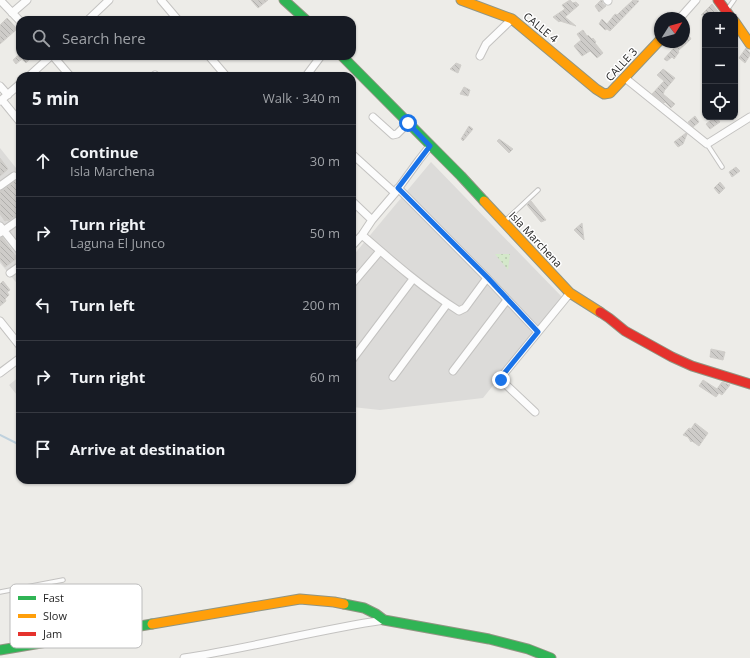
<!DOCTYPE html>
<meta charset="utf-8">
<style>
:root{--surface:#171b24;--page:#242831;--text:#f1f3f6;--muted:#9ea1a6;--line:#363941}
body{margin:0;font-family:"Open Sans",sans-serif;background:var(--page);color:var(--text)}
.controls{position:absolute;right:12px;top:12px;display:grid;overflow:hidden;border-radius:8px;box-shadow:0 1px 3px #0004}
.controls button{width:36px;height:36px;display:grid;place-items:center;padding:0;border:0;border-bottom:1px solid var(--line);background:var(--surface);color:var(--text);font:20px sans-serif}
.compass{position:absolute;left:654px;top:12px;width:36px;height:36px;border-radius:50%;background:var(--surface);box-shadow:0 1px 3px #0004;rotate:53deg}
.stop{position:absolute;width:12px;height:12px;margin:-9px;border:3px solid #1a73e8;border-radius:50%;background:#fff}
.stop.end{background:#1a73e8;border-color:#fff;box-shadow:0 1px 4px #0008}
.list{margin:0;padding:0;list-style:none}
h2{display:flex;justify-content:space-between;align-items:center;height:52px;margin:0;padding:0 16px;font-size:17px}
h2 small{font-size:13px;font-weight:400;color:var(--muted)}
.list li{display:grid;grid-template-columns:26px 1fr auto;gap:12px;align-items:center;box-sizing:border-box;height:72px;padding:0 16px;border-top:1px solid var(--line)}
.list b{display:block;font-size:15px;white-space:nowrap}
.list p{margin:0;font-size:13px;white-space:nowrap;color:var(--muted)}
.list em{font-size:13px;font-style:normal;color:var(--muted)}
.icon{flex:none;width:22px;height:22px;fill:none;stroke:currentColor;stroke-width:2;stroke-linecap:round;stroke-linejoin:round}
.map{position:relative;flex:none;width:750px;height:658px;overflow:hidden}
.search{position:absolute;background:var(--surface);box-shadow:0 1px 3px #0004;left:16px;top:16px;width:340px;height:44px;display:flex;align-items:center;gap:10px;box-sizing:border-box;padding:0 14px;border-radius:12px;color:var(--muted);font-size:15px}
.panel{position:absolute;background:var(--surface);box-shadow:0 1px 3px #0004;left:16px;top:72px;width:340px;height:412px;border-radius:12px}
.map>svg:first-child{display:block}
.residential{fill:#dcdbd9}
.grass{fill:url(#grass-dots)}
.lines{fill:none;stroke-linecap:round;stroke-linejoin:round}
.stream{stroke:#bfd1dd;stroke-width:2}
.building{fill:url(#building-back-hatch);stroke:#d0ceca}
.lane-casing{stroke:#c3c2c0;stroke-width:5.5}
.street-casing{stroke:#c3c2c0;stroke-width:9}
.fast-casing{stroke:#919582;stroke-width:11}
.slow-casing{stroke:#919582;stroke-width:11}
.jam-casing{stroke:#919582;stroke-width:11}
.lane{stroke:#fcfcfc;stroke-width:3.5}
.street{stroke:#fcfcfc;stroke-width:7}
.fast{stroke:#30b455;stroke-width:9}
.slow{stroke:#ff9f0a;stroke-width:9}
.jam{stroke:#e5322d;stroke-width:9}
.route{stroke:#1a73e8;stroke-width:5}
.labels{text-anchor:middle;dominant-baseline:central;stroke-width:3;stroke-linejoin:round;paint-order:stroke}
.street-label{font-size:11px;fill:#1f1f1f;stroke:#fff}
.key{fill:#fff;stroke:#bcbcbc;stroke-width:1}
.key-label{font-size:11px;fill:#1f1f1f}
</style>
<div class="map">
<svg width="750" height="658" viewBox="0 0 750 658">
<defs>
<pattern id="grass-dots" width="8" height="8" patternUnits="userSpaceOnUse"><rect width="8" height="8" fill="#d4e8ca"/><path d="M2 2h.1M6 6h.1" fill="none" stroke="#b6c7ad" stroke-width="1.8" stroke-linecap="round"/></pattern>
<pattern id="building-back-hatch" width="6" height="6" patternUnits="userSpaceOnUse"><rect width="6" height="6" fill="#ceccc9"/><path d="M-1 5l2 2M0 0l6 6M5-1l2 2" fill="none" stroke="#b0afac"/></pattern>
</defs>
<rect width="100%" height="100%" fill="#edece8"/>
<path class="residential" d="M0 148 20 173V287L0 263Z
M431 162 563 298 483 398 380 410 352 407V257Z
M20 376V399L9 385Z"/>
<path class="grass" d="M495 254H510L508 270Z"/>
<g class="lines">
<path class="stream" d="M0 435 20 445"/>
</g>
<path class="building" d="M251 0H268L258 8Z
M570 0 573 3 576 2 579 5 565 17 576 26 560 21 559 22 553 17 565 9 562 5Z
M601 0H602L603 4 606 6 599 12 595 6Z
M633 0 639 1 610 31 607 29 605 30 599 24 602 19 607 24 615 14 617 15Z
M712 4 721 15H701Z
M7 18 17 29 0 44V25Z
M583 30 587 36 588 35 592 39 593 38 596 42 595 43 603 53 597 58 590 51 582 56 574 46 581 40 577 34Z
M688 34 691 39 678 51 679 52 674 59 672 57 667 61 664 59 679 42H684V39Z
M746 48 750 53V55L745 63 739 58Z
M17 56H33L26 63 22 59 16 64 13 60Z
M456 63 461 65 458 73 450 69Z
M663 69 675 78 664 91V92L663 94 675 104 671 108 665 102 664 103 652 94 664 81 657 75Z
M464 87 470 90 468 96 460 94Z
M695 116 699 122 693 127 688 122Z
M715 117H716L720 122 710 129 706 124Z
M469 126 473 129 463 141 461 139Z
M686 133 687 134 683 144 678 147 674 142Z
M499 139 513 149 509 153 497 141Z
M0 158 8 169 0 176Z
M736 167 740 171 732 177 729 172Z
M18 179 20 182V214L17 215 8 221 7 220 5 221 0 214V191L3 190Z
M720 182 725 188 719 194 714 188Z
M531 201 546 220 541 222 527 205Z
M582 223 584 240 574 230Z
M2 237 17 258 5 267 0 260V238Z
M3 281 10 290 7 292 9 295 5 299 6 301 0 306V284Z
M711 349 725 352 723 360 710 357Z
M703 380 717 389 722 382 730 385 722 395 719 393 716 397 699 386Z
M695 423 708 433 699 446 692 441 691 442 688 437 683 435 689 428 691 429Z"/>
<g class="lines">
<defs>
<path id="lane" d="M727 10 734 0
M707 144 722 167
M505 221 538 190
M0 592 63 580"/>
<path id="street" d="M0 0 20 21
M161 0 178 20
M607 0 608 1
M12 13 27 0
M680 18 696 0
M88 20 109 0
M53 56 70 76
M209 56 226 76
M480 56 486 44 512 19
M29 76 51 56
M154 76 155 75
M306 76 321 56
M625 78 707 144 750 117
M0 86 8 95
M2 100 20 122
M0 101 20 84
M373 117 393 135 397 134 408 123
M352 154 395 193
M0 186 14 176
M398 188 487 278 538 332
M352 201 372 220
M0 226 20 251
M0 233 20 219
M362 235C393 262 424 289 459 311L465 308 487 278
M352 246 362 235 372 220 395 193 419 160 430 146
M10 273 20 266
M352 284 380 251
M0 321 20 346
M352 360 413 279
M453 371 507 300
M0 373 20 358
M393 377 447 304
M535 412 501 380 502 376 570 293
M184 658C251 648 316 630 384 620"/>
<path id="fast" d="M284 0 306 20
M342 56 461 176 484 201
M344 604 364 608 376 614 384 620 489 639 528 649 551 658
M0 650 152 624"/>
<path id="slow" d="M461 0 512 19 596 89 604 94 610 93 660 40
M735 22 750 44
M484 201 570 293 600 312
M152 624 300 599 334 602 344 604"/>
<path id="jam" d="M718 0 729 15
M600 312 609 318 625 331 672 357 692 366 750 384"/>
</defs>
<use href="#lane" class="lane-casing"/>
<use href="#street" class="street-casing"/>
<use href="#fast" class="fast-casing"/>
<use href="#slow" class="slow-casing"/>
<use href="#jam" class="jam-casing"/>
<use href="#lane" class="lane"/>
<use href="#street" class="street"/>
<use href="#fast" class="fast"/>
<use href="#slow" class="slow"/>
<use href="#jam" class="jam"/>
</g>
<g class="lines">
<path class="route" d="M408 123 430 146 398 188 488 278 538 332 502 376 501 380"/>
</g>
<g class="labels">
<g class="street-label">
<text transform="translate(541 27) rotate(39)">CALLE 4</text>
<text transform="translate(621 64) rotate(-47)">CALLE 3</text>
<text transform="translate(536 239) rotate(47)">Isla Marchena</text>
</g>
</g>
<rect x="10" y="584" width="132" height="64" rx="6" class="key"/>
<rect x="18" y="596" width="18" height="4" fill="#30b455"/>
<rect x="18" y="614" width="18" height="4" fill="#ff9f0a"/>
<rect x="18" y="632" width="18" height="4" fill="#e5322d"/>
<g class="key-label">
<text x="43" y="602">Fast</text>
<text x="43" y="620">Slow</text>
<text x="43" y="638">Jam</text>
</g>
</svg>
<div class="controls">
<button>+</button>
<button>−</button>
<button><svg class="icon" aria-label="locate" viewBox="0 0 24 24"><circle cx="12" cy="12" r="6"/><path d="M12 2v4M12 18v4M2 12h4M18 12h4"/></svg></button>
</div>
<svg class="compass" viewBox="-18 -18 36 36"><path d="M0-13l5 13h-10z" fill="#e53935"/><path d="M0 13l5-13h-10z" fill="#9ea1a6"/></svg>
<div class="stop" style="left:408px;top:123px"></div>
<div class="stop end" style="left:501px;top:380px"></div>
<div class="search"><svg class="icon" aria-label="search" viewBox="0 0 24 24"><circle cx="10" cy="10" r="6"/><path d="M15 15l6 6"/></svg>Search here</div>
<section class="panel">
<h2>5 min<small>Walk · 340 m</small></h2>
<ul class="list">
<li><svg class="icon" aria-label="ahead" viewBox="0 0 24 24"><path d="M12 20V5M6 11l6-6 6 6"/></svg><div><b>Continue</b><p>Isla Marchena</p></div><em>30 m</em></li>
<li><svg class="icon" aria-label="right" viewBox="0 0 24 24"><path d="M7 20v-9h11M14 6l5 5-5 5"/></svg><div><b>Turn right</b><p>Laguna El Junco</p></div><em>50 m</em></li>
<li><svg class="icon" aria-label="left" viewBox="0 0 24 24"><path d="M17 20v-9H6M10 6l-5 5 5 5"/></svg><div><b>Turn left</b></div><em>200 m</em></li>
<li><svg class="icon" aria-label="right" viewBox="0 0 24 24"><path d="M7 20v-9h11M14 6l5 5-5 5"/></svg><div><b>Turn right</b></div><em>60 m</em></li>
<li><svg class="icon" aria-label="arrive" viewBox="0 0 24 24"><path d="M6 21V4h12l-3 4 3 4H6"/></svg><div><b>Arrive at destination</b></div></li>
</ul>
</section>
</div>
